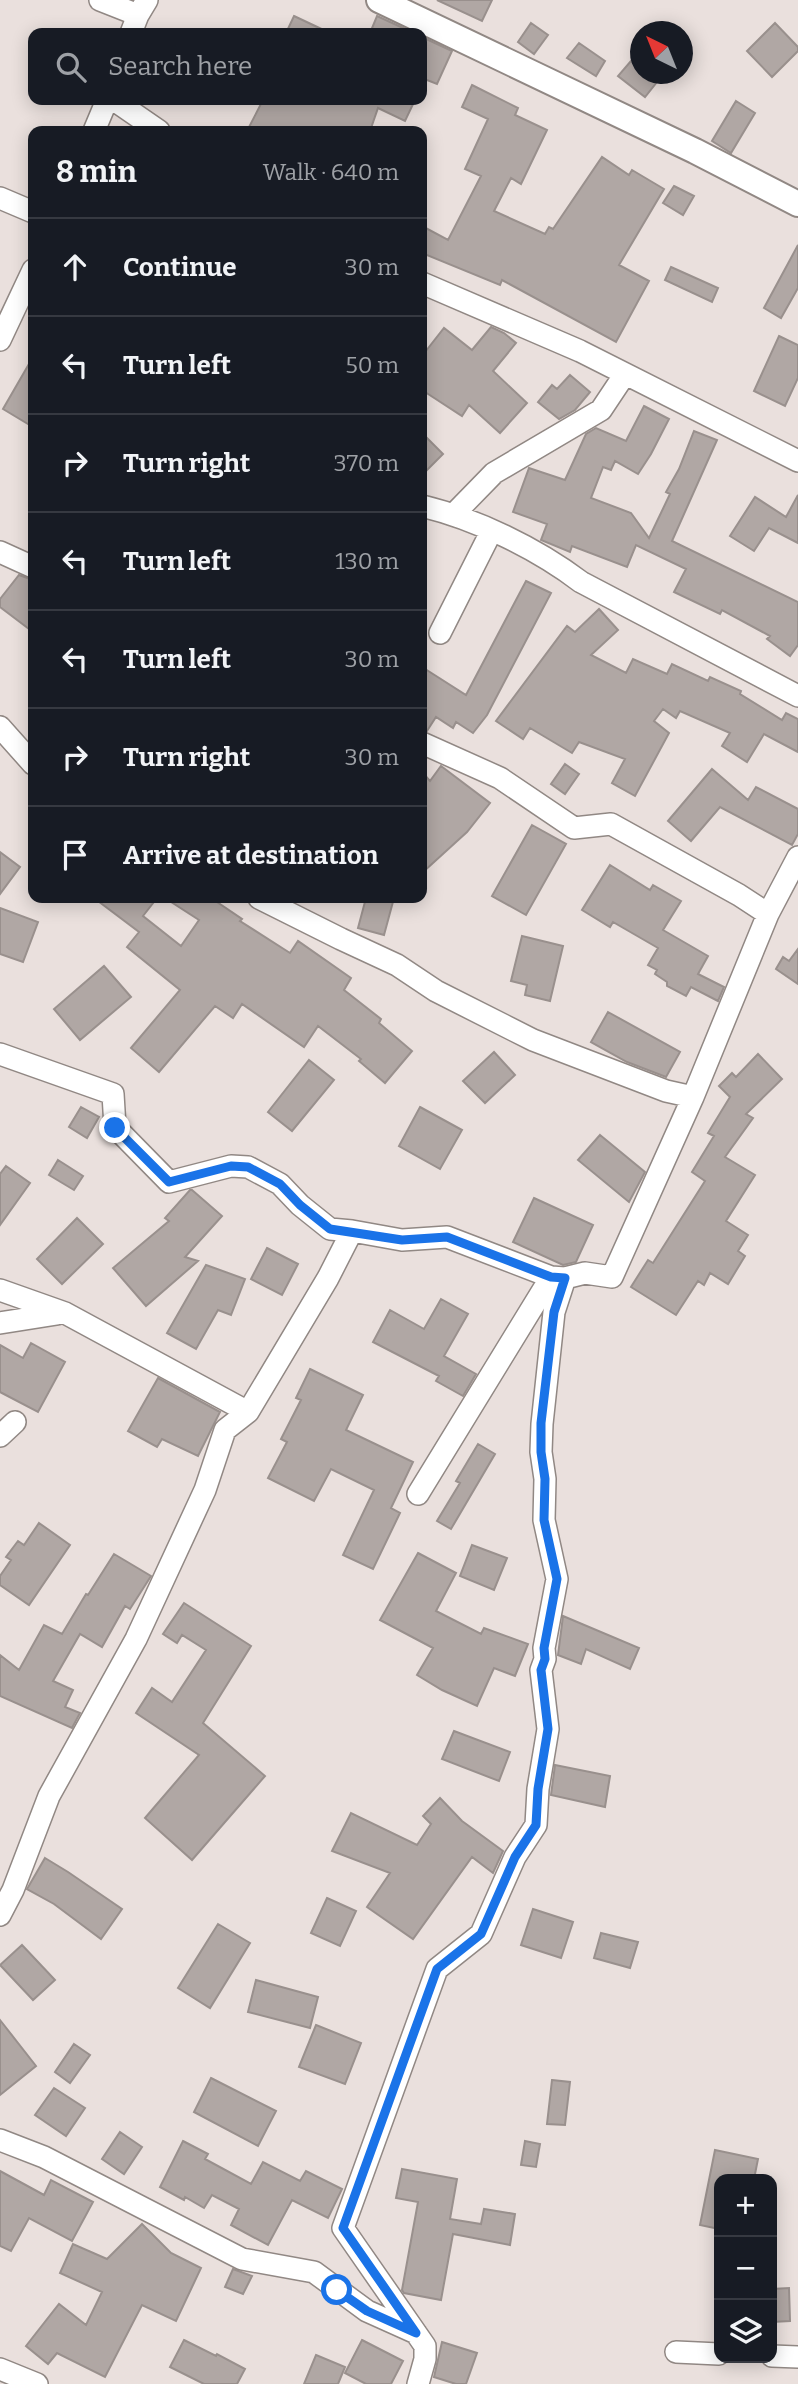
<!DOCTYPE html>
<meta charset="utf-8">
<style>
:root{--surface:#171b24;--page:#20242c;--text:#f1f3f6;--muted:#9ea1a6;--line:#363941}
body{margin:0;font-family:Bitter,serif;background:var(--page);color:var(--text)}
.controls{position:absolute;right:21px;bottom:21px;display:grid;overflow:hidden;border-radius:14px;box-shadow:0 4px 18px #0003}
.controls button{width:63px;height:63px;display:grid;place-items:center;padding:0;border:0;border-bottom:2px solid var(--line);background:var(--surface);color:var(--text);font:35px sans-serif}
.compass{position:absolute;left:630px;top:21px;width:63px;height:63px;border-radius:50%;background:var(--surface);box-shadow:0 4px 18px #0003;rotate:317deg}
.stop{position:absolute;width:21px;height:21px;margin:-16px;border:5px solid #1a73e8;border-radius:50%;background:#fff}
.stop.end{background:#1a73e8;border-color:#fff;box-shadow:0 2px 7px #0008}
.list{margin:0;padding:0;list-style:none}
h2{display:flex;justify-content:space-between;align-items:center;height:91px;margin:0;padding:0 28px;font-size:30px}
h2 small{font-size:23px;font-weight:400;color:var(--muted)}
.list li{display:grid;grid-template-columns:46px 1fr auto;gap:21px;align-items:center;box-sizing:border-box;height:98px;padding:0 28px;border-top:2px solid var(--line)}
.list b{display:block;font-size:26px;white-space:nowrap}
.list em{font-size:23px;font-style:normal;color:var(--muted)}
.icon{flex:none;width:38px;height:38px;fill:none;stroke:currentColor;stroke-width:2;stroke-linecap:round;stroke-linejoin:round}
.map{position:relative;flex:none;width:798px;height:2384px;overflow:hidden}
.search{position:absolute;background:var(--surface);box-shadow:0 4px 18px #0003;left:28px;top:28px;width:399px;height:77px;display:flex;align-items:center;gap:18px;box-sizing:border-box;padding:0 24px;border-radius:14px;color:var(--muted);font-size:26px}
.panel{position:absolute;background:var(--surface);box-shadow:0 4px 18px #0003;left:28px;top:126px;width:399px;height:777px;border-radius:14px}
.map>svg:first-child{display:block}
.building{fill:#b0a7a4;stroke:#99908d;stroke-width:2}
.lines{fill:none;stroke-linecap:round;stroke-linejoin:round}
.minor-casing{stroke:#918884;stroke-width:24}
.tertiary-casing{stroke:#918884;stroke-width:28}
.minor{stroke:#fff;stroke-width:21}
.tertiary{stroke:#fff;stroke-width:24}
.route{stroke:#1a73e8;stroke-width:9}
</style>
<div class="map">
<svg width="798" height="2384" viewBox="0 0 798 2384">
<rect width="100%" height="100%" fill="#eae0dd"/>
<path class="building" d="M437 0H492L482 21Z
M294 16 330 33H286Z
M377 16 414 33H370Z
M531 23 548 35 534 54 518 42Z
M775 23 798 47V51L772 77 747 51Z
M422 37 452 51 437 84 422 78Z
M579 43 605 61 596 76 567 58Z
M631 61 640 69V74H646L657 82 645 97 618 76Z
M472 85 518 108 515 115 547 130 521 184 511 178 494 211 545 234 549 227 553 229 602 157 629 175 632 170 664 189 619 265 649 281 616 342 502 280 500 285 422 253V226L448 240 481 176 465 169 488 119 462 107Z
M263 100H415L405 121 378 108 370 131H247Z
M736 101 755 113 731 153 712 141Z
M674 186 694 196 683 215 663 203Z
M798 245V288L781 318 764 308Z
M671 267 718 288 712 302 665 280Z
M491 327 504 333 516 343 493 371 527 403 500 433 469 405 462 416 422 390V356L444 328 472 350Z
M779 336 798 345V378L785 406 754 391Z
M33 357V427L3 409Z
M570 375 590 392 575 410 559 419 538 402 552 385 557 389Z
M644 406 669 419 651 454 638 474 615 461 611 470 603 467 591 498 631 513 649 538 670 494 666 492 679 469 694 431 717 440 672 541 798 602V645L790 656 767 639 770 636 722 610 720 614 674 592 686 569 636 545 627 567 572 546 570 552 541 540 547 524 513 512 529 468 565 480 586 434 596 428 626 441Z
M422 433 443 454 422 475Z
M798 495V543L769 528 754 551 730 536 755 497 786 517Z
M19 575 33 580V632L0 607V599Z
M526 581 551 593 487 715 473 733 456 722 453 728 436 717 427 731 422 730V667L466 695Z
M599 609 618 630 591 655 626 673 633 659 667 674 672 664 708 681 710 677 741 691 740 694 782 720 786 713 798 719V752L764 734 747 762 722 746 730 733 680 711 676 718 663 709 654 721 669 733 635 796 612 783 625 759 579 742 572 753 530 728 523 739 496 721 567 626 575 632Z
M565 764 579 774 565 794 551 784Z
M441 766 490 803 467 832 422 873V772L430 781Z
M712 769 748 800 756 787 798 809V834L792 845 720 807 691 841 668 821Z
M532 825 566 844 526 915 492 896Z
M0 852 20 867 0 894Z
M610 865 650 890 653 885 681 901 663 930 708 956 698 974 724 987 718 1001 691 987 686 996 667 986V982L655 974 657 970 648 965 658 948 613 922 610 927 582 910Z
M94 898H157L143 916 181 946 199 920 165 898H211L242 919 240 921 290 953 298 941 351 978 344 990 381 1019 379 1023 412 1051 385 1083 359 1061 361 1059 318 1026 304 1047 242 1004 233 1018 215 1006 159 1072 131 1048 180 990 127 947 139 932Z
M366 898H394L384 935 358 928Z
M0 908 38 922 23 962 0 954Z
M522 936 563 946 550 1001 525 995 527 985 511 981Z
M798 949V984L776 969 783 957 789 961Z
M104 966 131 997 80 1040 54 1009Z
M608 1012 680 1052 666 1077 627 1062 591 1042Z
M494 1052 515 1075 485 1103 463 1081Z
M758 1054 782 1079 746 1114 753 1118 725 1157 755 1175 726 1221 748 1235 738 1251 745 1256 728 1284 710 1273 704 1285 698 1281 676 1315 631 1287 648 1260 653 1263 705 1181 692 1172 714 1136 708 1133 730 1097 719 1086 732 1073 736 1077Z
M309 1060 334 1080 292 1131 268 1112Z
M81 1107 99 1117 87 1138 69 1127Z
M420 1107 462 1130 440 1169 399 1146Z
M600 1135 645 1172 629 1202 578 1160Z
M58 1160 83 1176 74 1190 49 1175Z
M6 1166 30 1183 0 1225V1174Z
M190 1190H192L222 1216 185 1257 198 1261 146 1306 113 1268 169 1221 165 1218Z
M534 1198 593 1225 576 1262 563 1265 513 1242Z
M77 1218 103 1244 62 1284 37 1259Z
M267 1248 298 1264 282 1295 251 1279Z
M206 1265 245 1279 231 1315 218 1310 196 1349 167 1333Z
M441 1299 468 1314 444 1356 476 1374 463 1396 436 1381 439 1376 373 1342 390 1310 424 1329Z
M31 1343 65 1362 38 1412 0 1392V1345L23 1358Z
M310 1369 363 1395 346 1430 413 1462 391 1508 400 1513 373 1569 343 1555 374 1490 331 1469 314 1501 268 1478 287 1442 281 1439 301 1400 296 1398Z
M158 1378 220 1412 198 1456 162 1439 157 1447 128 1431Z
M478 1444 495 1454 451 1529 437 1521 460 1483 456 1481Z
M39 1523 70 1545 29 1605 0 1585V1576L11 1560 6 1557 18 1541 24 1545Z
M472 1545 507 1558 494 1590 460 1576Z
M418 1553 456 1573 436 1611 481 1634 484 1628 528 1644 515 1676 494 1668 477 1706 442 1690 417 1675 433 1648 380 1620Z
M114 1554 151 1576 130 1609 125 1606 102 1647 80 1634 53 1681 73 1690 65 1707 80 1713 72 1728 0 1696V1655L19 1670 44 1625 62 1634 86 1594 88 1595Z
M184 1603 251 1646 203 1723 265 1776 192 1860 145 1818 199 1755 136 1713 152 1688 172 1702 206 1650 182 1635 177 1643 163 1634Z
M563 1616 639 1648 630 1669 586 1649 581 1664 558 1655Z
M454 1731 510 1752 499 1781 442 1759Z
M555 1765 610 1776 605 1807 551 1795Z
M440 1798 462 1821 503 1851 493 1873 472 1857 413 1939 367 1907 390 1873 332 1851 351 1813 417 1845 431 1824 423 1816Z
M45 1858 68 1872 122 1909 101 1939 54 1904 27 1889Z
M327 1898 356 1911 340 1946 311 1933Z
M533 1909 573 1922 561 1958 521 1945Z
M218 1924 250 1943 210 2008 178 1988Z
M601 1933 638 1942 630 1968 594 1958Z
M22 1945 55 1980 33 2000 0 1965Z
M256 1980 318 1997 310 2028 248 2012Z
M0 2020 36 2066 0 2095Z
M316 2025 361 2043 345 2084 299 2067Z
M74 2044 90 2055 70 2083 55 2072Z
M211 2078 276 2111 258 2146 194 2112Z
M552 2080 570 2082 565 2125 547 2124Z
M54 2088 85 2108 66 2136 35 2115Z
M120 2132 142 2147 124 2174 102 2159Z
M183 2141 208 2154 205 2159 251 2184 263 2162 300 2181 306 2171 342 2189 328 2218 292 2200 268 2245 231 2225 239 2209 212 2195 204 2208 185 2197 184 2200 160 2187Z
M525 2141 540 2144 536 2167 521 2165Z
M715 2150 758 2159 754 2179H719V2229L700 2225Z
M402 2169 457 2179 450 2219 481 2224 484 2209 515 2214 510 2245 453 2234 441 2300 404 2293 402 2290 418 2202 396 2198Z
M0 2171 44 2195 51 2180 93 2202 72 2241 29 2218 11 2251 0 2246Z
M142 2224 171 2253 201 2268 176 2321 142 2305 105 2377 57 2353 48 2364 26 2346 59 2304 86 2325 102 2292 60 2273 73 2244 107 2259Z
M233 2269 252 2276 243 2294 225 2287Z
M789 2288 790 2321 772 2322V2289Z
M184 2340 216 2356 217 2354 245 2369 237 2384H204L170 2367Z
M362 2340 403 2361 391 2384H366L345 2373Z
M442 2342 477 2353 466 2384H456L434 2377Z
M316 2355 345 2367 338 2384H304Z"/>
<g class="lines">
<defs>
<path id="minor" d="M100 0 138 15
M131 33 138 15 147 0
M114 100 159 131
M94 131 107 100
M0 198 33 212
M422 283 580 351 798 461
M0 340 33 270
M422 506C476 519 536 548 581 582L798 696
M454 514 494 473 601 410 625 374
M0 552 33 567
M440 633 491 532
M0 727 33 764
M422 743 500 778 574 828 611 824 739 895 768 914
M259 898 341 939 397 965 436 991 533 1040 666 1091 693 1097
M0 1054 113 1094 115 1127 169 1182 231 1166 248 1167 280 1184 300 1205 330 1229 352 1231
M0 1290 65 1313 248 1412
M0 1323 57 1314
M0 1436 15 1422
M418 1494 551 1277
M0 1915 13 1890 49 1796 136 1639 205 1490 225 1430 248 1412 328 1278 352 1231 402 1240 447 1237 551 1277 565 1278 585 1273 612 1277 693 1097 768 914 798 857
M0 2140 44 2157 242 2259 314 2272 367 2311 416 2333
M676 2352 719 2354
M772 2356 798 2357
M0 2369 37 2384
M418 2384 425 2359V2346L343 2228 437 1969 481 1934 515 1857 536 1825 538 1789 548 1729 541 1670 545 1659 544 1648 557 1579 544 1520 545 1479 541 1452 542 1424 554 1312 565 1278"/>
<path id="tertiary" d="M379 0 695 151 798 204"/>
</defs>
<use href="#minor" class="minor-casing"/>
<use href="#tertiary" class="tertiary-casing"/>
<use href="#minor" class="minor"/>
<use href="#tertiary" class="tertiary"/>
</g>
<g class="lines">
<path class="route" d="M115 1128 169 1182 231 1166 248 1167 280 1184 300 1205 330 1229 402 1240 447 1237 551 1277 565 1278 554 1312 541 1423V1452L545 1479 544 1520 557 1579 544 1648 545 1659 541 1670 548 1729 538 1789 536 1825 515 1857 481 1934 437 1969 343 2228 416 2333 367 2311 337 2290"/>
</g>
</svg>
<div class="controls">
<button>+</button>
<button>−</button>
<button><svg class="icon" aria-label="layers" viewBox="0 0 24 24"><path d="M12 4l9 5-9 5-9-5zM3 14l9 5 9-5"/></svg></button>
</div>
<svg class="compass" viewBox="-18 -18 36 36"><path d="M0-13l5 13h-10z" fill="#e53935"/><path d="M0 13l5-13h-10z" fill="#9ea1a6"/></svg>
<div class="stop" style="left:337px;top:2290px"></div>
<div class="stop end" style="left:115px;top:1128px"></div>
<div class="search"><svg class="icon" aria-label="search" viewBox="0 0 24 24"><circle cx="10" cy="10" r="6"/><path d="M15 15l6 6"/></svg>Search here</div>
<section class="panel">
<h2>8 min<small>Walk · 640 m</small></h2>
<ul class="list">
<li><svg class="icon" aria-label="ahead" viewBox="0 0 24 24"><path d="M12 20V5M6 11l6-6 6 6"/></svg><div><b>Continue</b></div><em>30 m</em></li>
<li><svg class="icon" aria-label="left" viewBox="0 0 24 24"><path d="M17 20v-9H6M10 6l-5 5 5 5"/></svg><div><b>Turn left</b></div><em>50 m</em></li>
<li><svg class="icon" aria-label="right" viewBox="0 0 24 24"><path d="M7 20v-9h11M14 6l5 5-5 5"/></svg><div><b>Turn right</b></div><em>370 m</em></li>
<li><svg class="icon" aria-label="left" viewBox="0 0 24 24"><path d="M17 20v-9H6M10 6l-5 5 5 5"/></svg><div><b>Turn left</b></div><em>130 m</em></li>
<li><svg class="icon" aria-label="left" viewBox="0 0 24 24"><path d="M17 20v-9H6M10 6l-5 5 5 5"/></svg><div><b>Turn left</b></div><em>30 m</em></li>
<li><svg class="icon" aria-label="right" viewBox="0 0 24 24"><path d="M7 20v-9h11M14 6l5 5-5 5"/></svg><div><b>Turn right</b></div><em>30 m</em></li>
<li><svg class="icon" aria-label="arrive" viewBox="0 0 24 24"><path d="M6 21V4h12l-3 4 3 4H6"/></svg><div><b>Arrive at destination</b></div></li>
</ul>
</section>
</div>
